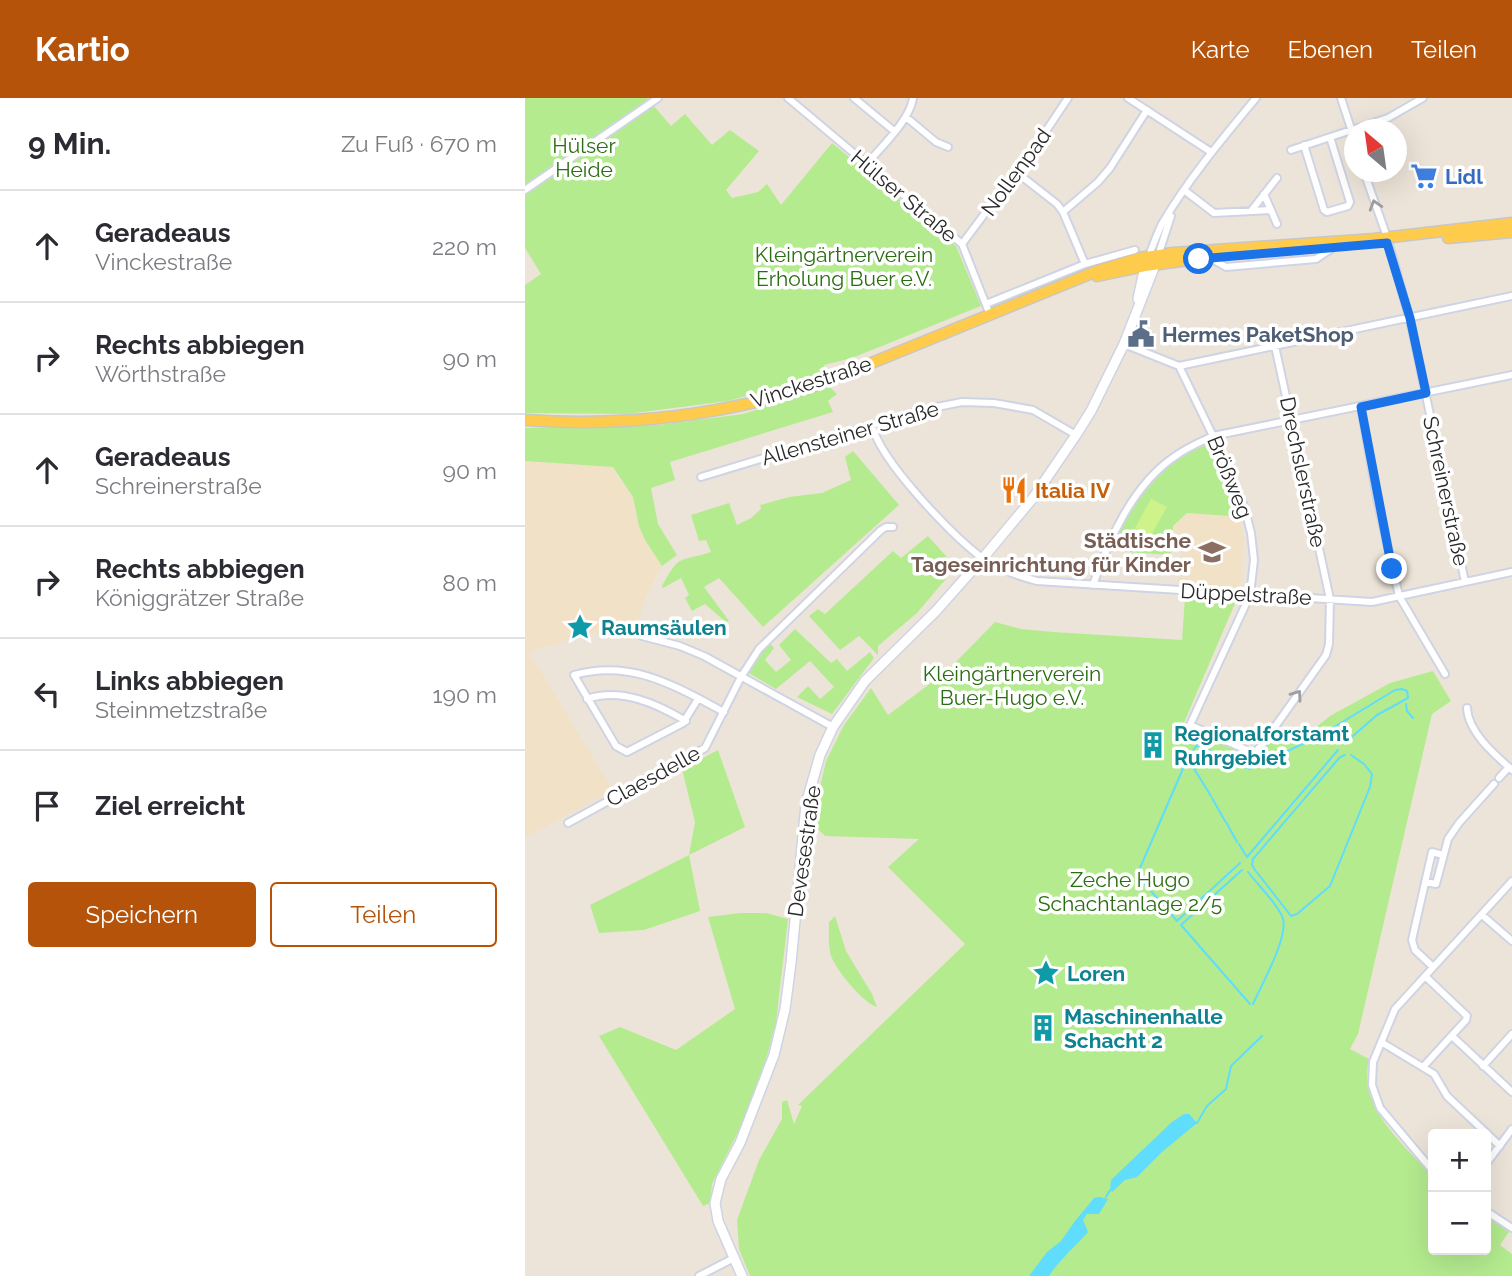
<!DOCTYPE html>
<html lang="de">
<meta charset="utf-8">
<style>
:root{--surface:#fff;--page:#f7f7f7;--text:#2b2b33;--muted:#7c7c81;--line:#e1e1e2;--accent:#b45309}
body{margin:0;font-family:Raleway,sans-serif;background:var(--page);color:var(--text)}
.controls{position:absolute;right:21px;bottom:21px;display:grid;overflow:hidden;border-radius:7px;box-shadow:0 7px 28px #0002}
.controls button{width:63px;height:63px;display:grid;place-items:center;padding:0;border:0;border-bottom:2px solid var(--line);background:var(--surface);color:var(--text);font:35px sans-serif}
.compass{position:absolute;left:819px;top:21px;width:63px;height:63px;border-radius:50%;background:var(--surface);box-shadow:0 7px 28px #0002;rotate:331deg}
.stop{position:absolute;width:21px;height:21px;margin:-16px;border:5px solid #1a73e8;border-radius:50%;background:#fff}
.stop.end{background:#1a73e8;border-color:#fff;box-shadow:0 2px 7px #0008}
.list{margin:0;padding:0;list-style:none}
h2{display:flex;justify-content:space-between;align-items:center;height:91px;margin:0;padding:0 28px;font-size:30px}
h2 small{font-size:23px;font-weight:400;color:var(--muted)}
.list li{display:grid;grid-template-columns:46px 1fr auto;gap:21px;align-items:center;box-sizing:border-box;height:112px;padding:0 28px;border-top:2px solid var(--line)}
.list b{display:block;font-size:26px;white-space:nowrap}
.list p{margin:0;font-size:23px;white-space:nowrap;color:var(--muted)}
.list em{font-size:23px;font-style:normal;color:var(--muted)}
.actions{display:flex;gap:14px;padding:21px 28px}
.actions a{flex:1;padding:16px 0;border:2px solid var(--accent);border-radius:7px;text-align:center;font-size:24px;color:var(--accent)}
.actions .main{background:var(--accent);color:#fff}
.icon{flex:none;width:38px;height:38px;fill:none;stroke:currentColor;stroke-width:2;stroke-linecap:round;stroke-linejoin:round}
.map{position:relative;flex:none;width:987px;height:1178px;overflow:hidden}
header{display:flex;align-items:center;gap:42px;box-sizing:border-box;height:98px;padding:0 35px;background:var(--accent);color:#fff}
header strong{font-size:33px}
nav{display:flex;gap:38px;margin-inline-start:auto;font-size:24px}
main{display:flex}
aside{flex:1;background:var(--surface)}
.map>svg:first-child{display:block}
.education{fill:#f1e1c7}
.green{fill:#b4eb8f}
.pitch{fill:#cdf38a}
.water{fill:#60dcfc}
.lines{fill:none;stroke-linecap:round;stroke-linejoin:round}
.stream{stroke:#60dcfc;stroke-width:2}
.street-casing{stroke:#cfd4e4;stroke-width:10}
.secondary-casing{stroke:#cfd4e4;stroke-width:12}
.primary-casing{stroke:#c7c7c7;stroke-width:13}
.street{stroke:#fff;stroke-width:6}
.secondary{stroke:#fff;stroke-width:9}
.primary{stroke:#ffcb4d;stroke-width:10}
.oneway{stroke:#9f9f9f}
.route{stroke:#1a73e8;stroke-width:9}
.labels{text-anchor:middle;dominant-baseline:central;stroke-width:7;stroke-linejoin:round;paint-order:stroke}
.park-label{font-size:21px;fill:#2a6e12;stroke:#fff}
.street-label{font-size:21px;fill:#292929;stroke:#fff}
.shop-label{font-size:21px;font-weight:bold;fill:#366cbe;stroke:#fff;text-anchor:start}
.service-label{font-size:21px;font-weight:bold;fill:#4e5e75;stroke:#fff;text-anchor:start}
.food-label{font-size:21px;font-weight:bold;fill:#c56008;stroke:#fff;text-anchor:start}
.education-label{font-size:21px;font-weight:bold;fill:#785e54;stroke:#fff;text-anchor:end}
.culture-label{font-size:21px;font-weight:bold;fill:#0d838f;stroke:#fff;text-anchor:start}
</style>
<header>
<strong>Kartio</strong>
<nav><a>Karte</a><a>Ebenen</a><a>Teilen</a></nav>
</header>
<main>
<aside>
<h2>9 Min.<small>Zu Fuß · 670 m</small></h2>
<ul class="list">
<li><svg class="icon" aria-label="ahead" viewBox="0 0 24 24"><path d="M12 20V5M6 11l6-6 6 6"/></svg><div><b>Geradeaus</b><p>Vinckestraße</p></div><em>220 m</em></li>
<li><svg class="icon" aria-label="right" viewBox="0 0 24 24"><path d="M7 20v-9h11M14 6l5 5-5 5"/></svg><div><b>Rechts abbiegen</b><p>Wörthstraße</p></div><em>90 m</em></li>
<li><svg class="icon" aria-label="ahead" viewBox="0 0 24 24"><path d="M12 20V5M6 11l6-6 6 6"/></svg><div><b>Geradeaus</b><p>Schreinerstraße</p></div><em>90 m</em></li>
<li><svg class="icon" aria-label="right" viewBox="0 0 24 24"><path d="M7 20v-9h11M14 6l5 5-5 5"/></svg><div><b>Rechts abbiegen</b><p>Königgrätzer Straße</p></div><em>80 m</em></li>
<li><svg class="icon" aria-label="left" viewBox="0 0 24 24"><path d="M17 20v-9H6M10 6l-5 5 5 5"/></svg><div><b>Links abbiegen</b><p>Steinmetzstraße</p></div><em>190 m</em></li>
<li><svg class="icon" aria-label="arrive" viewBox="0 0 24 24"><path d="M6 21V4h12l-3 4 3 4H6"/></svg><div><b>Ziel erreicht</b></div></li>
</ul>
<div class="actions"><a class="main">Speichern</a><a>Teilen</a></div>
</aside>
<div class="map">
<svg width="987" height="1178" viewBox="0 0 987 1178">
<rect width="100%" height="100%" fill="#ede4d9"/>
<path class="education" d="M0 363 87 369 108 399 110 414 120 442 137 468 119 503 111 534 67 535 4 554 88 692 0 740Z
M713 414 719 438 716 490 653 486 657 448 647 447 648 428 662 415 704 418Z"/>
<path class="green" d="M0 0H122L146 28 160 16 187 47 205 32 234 53 201 92 207 100 233 94 242 86 256 107 307 45 431 148 456 208 327 260 299 267 303 276 203 303 102 316 0 315V187L16 176 0 150Z
M305 289 312 296 303 303 308 314 145 364 150 382 126 390 133 426 152 457 137 468 120 442 114 428 108 399 88 369 0 363V330L133 327 218 316Z
M683 344 713 414 704 418 662 415 648 428 646 457 602 454 587 448C611 400 633 367 683 344Z
M328 353 374 407 238 529 194 480 179 489 204 523 201 524 180 506 167 513 160 500 164 497 156 480 138 490 137 488C156 454 153 465 186 454L181 442 174 443 166 417 204 405 212 427 226 420 236 411 235 407 264 399 297 395 326 382 320 359Z
M403 438 431 469 392 515 353 548V557L334 538 315 552 284 518 293 511 300 516 368 453 376 460Z
M660 499 711 503 658 627 723 657 735 656 750 637 762 644 789 631 805 618 865 585 908 573 926 603 907 616 833 936 825 951 844 961C832 1010 879 1046 908 1079V1152H961V1118L984 1134 975 1147 987 1156V1178H225L214 1151 212 1122 234 1062 257 1021V1004L262 1002 269 1026 277 1008 273 1007 277 1003 440 846 363 769 394 741 300 738 287 725 301 663 319 627 346 590 363 617 422 573 470 524 496 531 528 534 657 542Z
M270 531 306 565 312 561 322 573 345 554 349 560 307 616 272 599 283 588 295 601 309 589 285 563 251 591 222 574 243 543 249 550 240 562 251 574 266 562 254 547Z
M193 652 220 729 164 757 175 813 119 832 74 835 65 807 164 757 170 724 157 671Z
M215 815H241L263 821 251 924 242 958 219 1022 187 1086 185 1105 178 1108 74 938 95 929 151 952 210 911 183 819Z
M310 818 321 853 347 896 352 909C338 905 311 872 306 858 303 847 304 835 304 824Z"/>
<path class="pitch" d="M626 401 642 409 625 439 610 430Z"/>
<path class="water" d="M659 1016H664L672 1025 637 1054 612 1079 600 1082 587 1094 585 1092 586 1082 647 1024Z
M574 1099 583 1101 574 1116H562L558 1122 563 1134C550 1149 535 1161 524 1178H504L522 1154 536 1143 550 1123 569 1100Z"/>
<g class="lines">
<path class="stream" d="M881 606 882 613 888 620
M666 655 672 647 725 671
M665 657 663 661 686 698
M820 657 815 659 728 761 727 767 730 772 766 818 772 816 805 788 845 689 847 676 839 666 826 657
M660 666 612 777 652 823 715 765
M730 669 796 637 870 592 877 591 882 593 883 600 852 617 820 645
M687 700 700 723
M701 724 712 744
M714 746 722 759 813 652
M717 772 656 827 725 906
M723 774C734 788 749 802 757 818 766 835 736 888 728 906
M672 1025 682 1008 701 991 706 968 737 938
M581 1099 585 1092"/>
<defs>
<path id="street" d="M263 0 437 146 465 217
M329 0 369 33
M603 0 686 54
M816 0 830 43
M381 19 411 44 423 49
M779 47 799 112 802 114 823 108 825 104 805 39
M766 52 863 20 898 0
M342 66C356 49 385 22 388 0
M491 74 532 106 538 114 560 166
M839 74 862 139 886 226 940 484
M0 92 133 0
M659 92 689 115 746 112
M739 96 752 126
M726 113 752 80
M538 114 573 84 585 70 622 12
M437 146 517 39 543 0
M633 158 646 118
M623 160C628 148 632 135 638 124 665 79 698 40 731 0
M685 160 701 169 791 161 809 149
M461 206 560 166 610 152
M599 246 654 268 688 338 719 408 726 435 729 462 725 497 665 627 726 654 731 653 737 647 801 557 804 546 805 501 750 248
M654 268 987 198
M836 309 853 405 874 498 920 576
M347 327C355 363 427 437 457 460 474 472 493 478 512 483L847 504 987 474
M176 379 397 312 437 304 469 305 508 312 551 337
M568 487C584 441 608 387 649 359 661 350 675 344 688 338L987 277
M117 538 155 548 179 558 308 629
M62 601C96 589 132 606 161 623
M173 601 158 625 102 654 91 648 49 577C107 561 150 588 199 614
M942 610C943 634 970 657 987 672
M974 680 984 669
M43 725 180 650 216 579 234 551 356 432 361 429H368
M900 784 911 786 923 741 934 725 969 686
M957 817 987 843
M908 869 890 852 887 842 907 754 918 757
M927 938 987 994
M856 944 909 976 922 998 975 1048
M958 968 987 936
M898 969 941 922 942 918 900 878
M961 1066 987 1031
M908 1073 855 1010 847 987 848 964 870 911 987 783
M961 1113 987 1130
M174 1178 209 1160"/>
<path id="secondary" d="M613 201 620 168
M217 1178 193 1123 190 1105 196 1081 215 1045 249 957 260 911 266 865 281 706 295 657 308 629 340 583 411 513 458 460 508 400 551 337 566 313 599 246 630 167"/>
<path id="primary" d="M923 140 987 134
M572 178 620 168 692 158
M0 322C100 329 200 317 295 286L572 173 614 160 648 155 849 141 987 125"/>
</defs>
<use href="#street" class="street-casing"/>
<use href="#secondary" class="secondary-casing"/>
<use href="#primary" class="primary-casing"/>
<use href="#street" class="street"/>
<use href="#secondary" class="secondary"/>
<use href="#primary" class="primary"/>
</g>
<defs><path id="oneway-chevron" d="M-2-3.5L2.5 0L-2 3.5" fill="none" stroke-width="1.6" stroke-linecap="round" stroke-linejoin="round" transform="scale(1.75)"/></defs>
<g class="oneway">
<use href="#oneway-chevron" transform="translate(850 107) rotate(-107)"/>
<use href="#oneway-chevron" transform="translate(772 597) rotate(-55)"/>
</g>
<g class="lines">
<path class="route" d="M674 161 862 145 885 220 901 295 836 309 867 471"/>
</g>
<defs>
<symbol id="supermarket-bare" viewBox="-9 -9 18 18"><path d="M-6-5.5h2.5l.6 2H6L4.5 2H-2.5L-4.4-4H-6ZM-1.5 3.2a1.3 1.3 0 1 0 .1 0ZM3 3.2a1.3 1.3 0 1 0 .1 0Z" fill="#3f7fe0" stroke="#fff" stroke-width="2.5" paint-order="stroke"/></symbol>
<symbol id="civic-bare" viewBox="-9 -9 18 18"><path d="M-.6-6.5H3V-4.5H.6V-3L4-1V1h2V6H-6V1h2V-1L-.6-3ZM-1.2 2.5V6h2.4V2.5Z" fill="#5c6f8a" stroke="#fff" stroke-width="2.5" paint-order="stroke"/></symbol>
<symbol id="restaurant-bare" viewBox="-9 -9 18 18"><path d="M-5-6h1v4h1v-4h1v4h1v-4h1v5L-1.5 .5V6h-2V.5L-5-1ZM5-6V6H3V1.5H1.5Q1.5-4 5-6Z" fill="#e8710a" stroke="#fff" stroke-width="2.5" paint-order="stroke"/></symbol>
<symbol id="school-bare" viewBox="-9 -9 18 18"><path d="M0-5L7-2L0 1L-7-2ZM-4 1L0 2.5L4 1V4Q0 6-4 4Z" fill="#8d6e63" stroke="#fff" stroke-width="2.5" paint-order="stroke"/></symbol>
<symbol id="sight-bare" viewBox="-9 -9 18 18"><path d="M0-6L1.8-2.2L6-1.7L2.9 1.2L3.7 5.4L0 3.3L-3.7 5.4L-2.9 1.2L-6-1.7L-1.8-2.2Z" fill="#0f9aa8" stroke="#fff" stroke-width="2.5" paint-order="stroke"/></symbol>
<symbol id="building-bare" viewBox="-9 -9 18 18"><path d="M-4-6H4V6H1V3H-1V6H-4ZM-2.5-4.3h1.7v1.8h-1.7ZM.8-4.3h1.7v1.8H.8ZM-2.5-1h1.7V.8h-1.7ZM.8-1h1.7V.8H.8Z" fill="#0f9aa8" stroke="#fff" stroke-width="2.5" paint-order="stroke"/></symbol>
</defs>
<g fill-rule="evenodd">
<use href="#supermarket-bare" x="880" y="59" width="38" height="38"/>
<use href="#civic-bare" x="597" y="217" width="38" height="38"/>
<use href="#restaurant-bare" x="470" y="373" width="38" height="38"/>
<use href="#school-bare" x="668" y="435" width="38" height="38"/>
<use href="#sight-bare" x="36" y="510" width="38" height="38"/>
<use href="#building-bare" x="609" y="628" width="38" height="38"/>
<use href="#sight-bare" x="502" y="856" width="38" height="38"/>
<use href="#building-bare" x="499" y="911" width="38" height="38"/>
</g>
<g class="labels">
<g class="park-label">
<text x="59" y="47">Hülser<tspan x="59" dy="24">Heide</tspan></text>
<text x="319" y="156">Kleingärtnerverein<tspan x="319" dy="24">Erholung Buer e.V.</tspan></text>
<text x="487" y="575">Kleingärtnerverein<tspan x="487" dy="24">Buer-Hugo e.V.</tspan></text>
<text x="605" y="781">Zeche Hugo<tspan x="605" dy="24">Schachtanlage 2/5</tspan></text>
</g>
<g class="street-label">
<text transform="translate(491 74) rotate(-54)">Nollenpad</text>
<text transform="translate(379 98) rotate(40)">Hülser Straße</text>
<text transform="translate(286 284) rotate(-18)">Vinckestraße</text>
<text transform="translate(325 335) rotate(-16)">Allensteiner Straße</text>
<text transform="translate(778 374) rotate(78)">Drechslerstraße</text>
<text transform="translate(705 379) rotate(68)">Brößweg</text>
<text transform="translate(921 393) rotate(78)">Schreinerstraße</text>
<text transform="translate(721 496) rotate(3)">Düppelstraße</text>
<text transform="translate(128 678) rotate(-29)">Claesdelle</text>
<text transform="translate(279 753) rotate(-82)">Devesestraße</text>
</g>
<g class="shop-label">
<text x="920" y="78">Lidl</text>
</g>
<g class="service-label">
<text x="637" y="236">Hermes PaketShop</text>
</g>
<g class="food-label">
<text x="510" y="392">Italia IV</text>
</g>
<g class="education-label">
<text x="666" y="442">Städtische<tspan x="666" dy="24">Tageseinrichtung für Kinder</tspan></text>
</g>
<g class="culture-label">
<text x="76" y="529">Raumsäulen</text>
<text x="649" y="635">Regionalforstamt<tspan x="649" dy="24">Ruhrgebiet</tspan></text>
<text x="542" y="875">Loren</text>
<text x="539" y="918">Maschinenhalle<tspan x="539" dy="24">Schacht 2</tspan></text>
</g>
</g>
</svg>
<div class="controls">
<button>+</button>
<button>−</button>
</div>
<svg class="compass" viewBox="-18 -18 36 36"><path d="M0-13l5 13h-10z" fill="#e53935"/><path d="M0 13l5-13h-10z" fill="#7c7c81"/></svg>
<div class="stop" style="left:674px;top:161px"></div>
<div class="stop end" style="left:867px;top:471px"></div>
</div>
</main>
